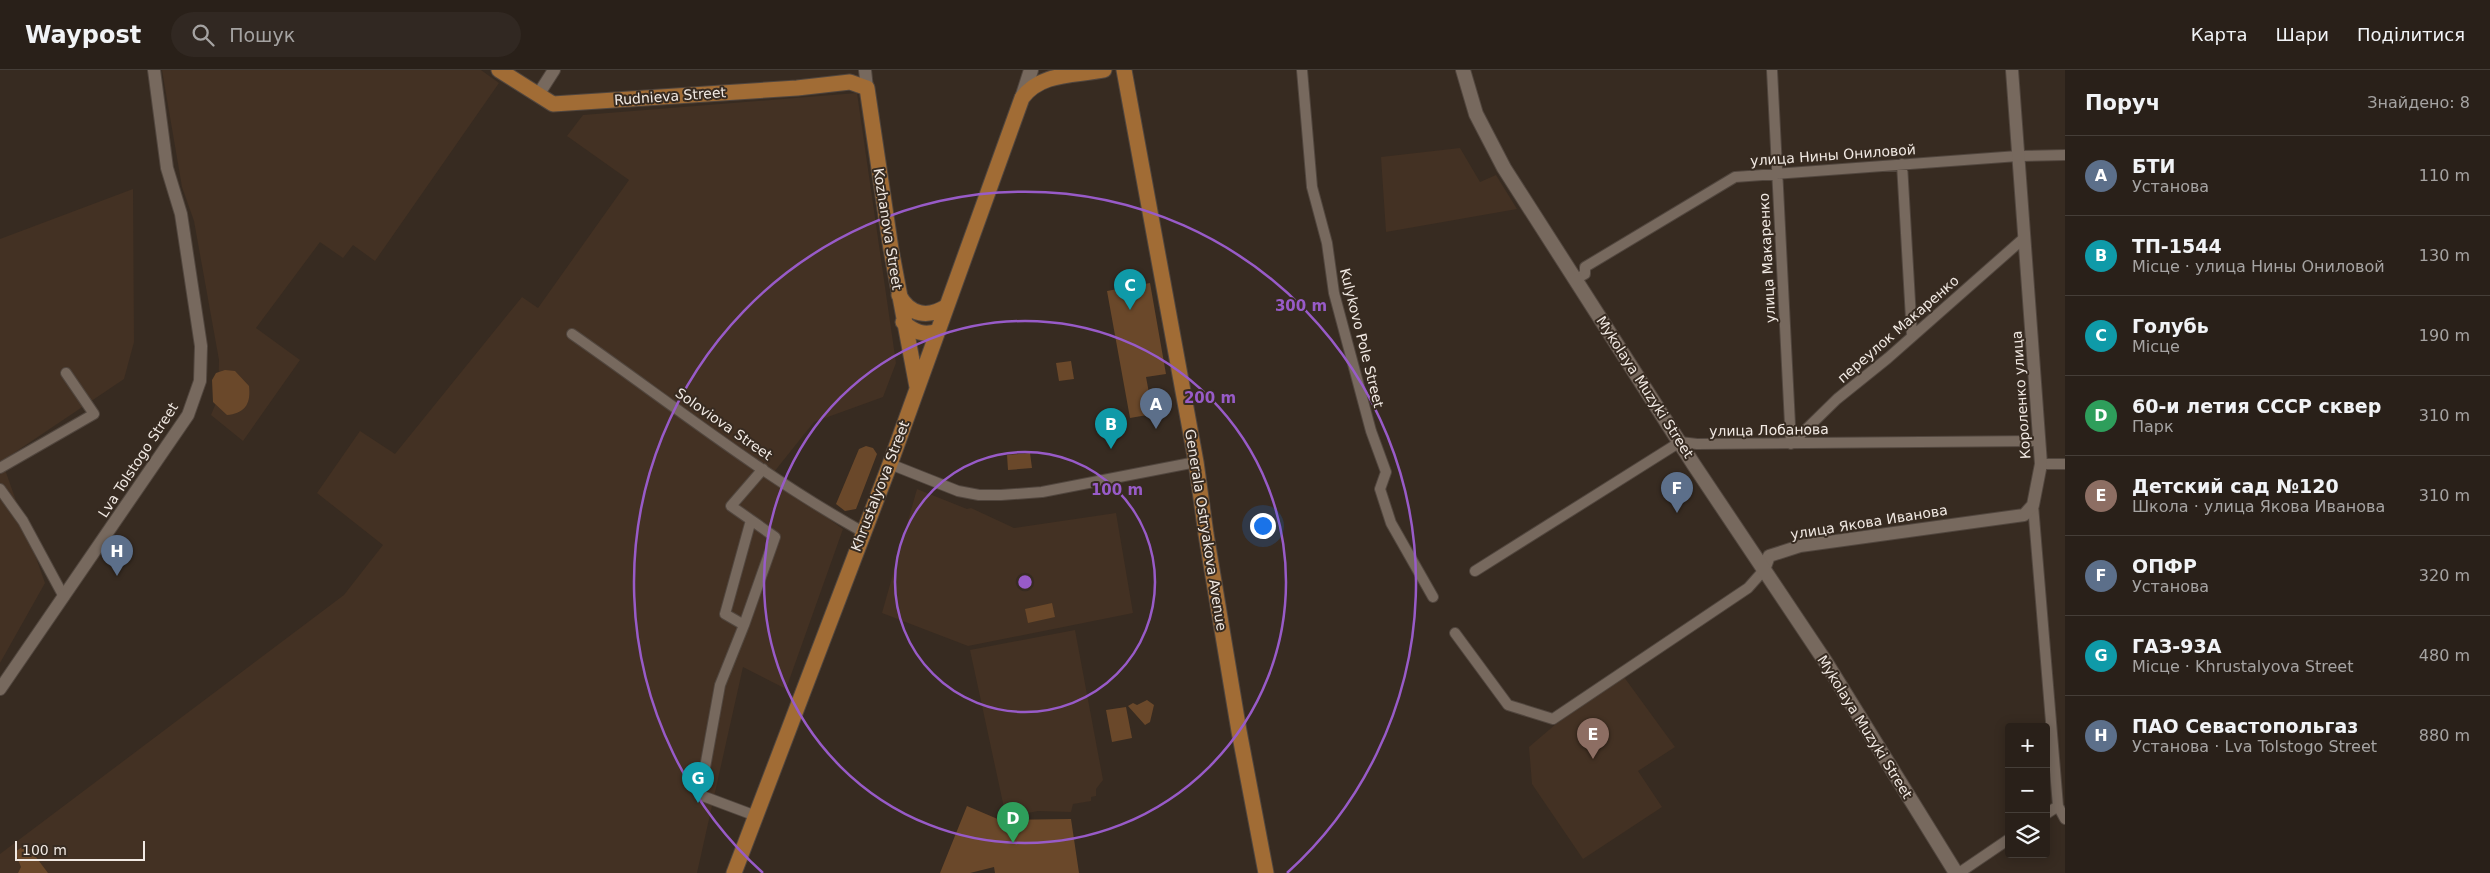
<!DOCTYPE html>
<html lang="uk">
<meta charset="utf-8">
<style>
:root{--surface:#292019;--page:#312822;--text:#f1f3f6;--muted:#a5a3a2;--line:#453e38;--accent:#d93025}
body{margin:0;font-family:"DejaVu Sans",sans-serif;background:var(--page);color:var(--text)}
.controls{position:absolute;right:15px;bottom:15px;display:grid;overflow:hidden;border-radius:5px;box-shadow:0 2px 12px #0003}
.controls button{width:45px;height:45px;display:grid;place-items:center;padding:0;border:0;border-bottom:1px solid var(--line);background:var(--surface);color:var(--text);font:25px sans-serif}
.scale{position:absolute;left:15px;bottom:12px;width:130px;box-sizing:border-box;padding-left:5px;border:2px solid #f1e9e3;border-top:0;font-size:14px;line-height:18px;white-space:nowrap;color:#f1e9e3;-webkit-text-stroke:4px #372b21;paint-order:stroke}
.you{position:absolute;left:1262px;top:455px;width:18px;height:18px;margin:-12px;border:4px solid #fff;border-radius:50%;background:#1a73e8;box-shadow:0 0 0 8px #1a73e833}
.badge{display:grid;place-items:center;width:32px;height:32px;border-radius:50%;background:var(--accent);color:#fff;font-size:16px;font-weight:700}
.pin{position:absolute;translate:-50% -41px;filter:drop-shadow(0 1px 2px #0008)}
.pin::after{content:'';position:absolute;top:26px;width:18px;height:15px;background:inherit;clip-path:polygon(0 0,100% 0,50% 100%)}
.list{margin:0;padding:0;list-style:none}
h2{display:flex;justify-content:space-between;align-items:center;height:65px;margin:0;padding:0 20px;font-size:21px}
h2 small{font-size:16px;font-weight:400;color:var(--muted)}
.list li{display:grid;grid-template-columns:32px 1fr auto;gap:15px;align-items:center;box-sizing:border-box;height:80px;padding:0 20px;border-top:1px solid var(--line)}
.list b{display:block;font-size:19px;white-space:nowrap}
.list p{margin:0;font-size:16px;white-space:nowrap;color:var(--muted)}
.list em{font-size:16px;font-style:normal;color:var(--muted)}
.icon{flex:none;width:28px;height:28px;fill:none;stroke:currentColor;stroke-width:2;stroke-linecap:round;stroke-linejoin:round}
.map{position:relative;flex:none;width:2065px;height:803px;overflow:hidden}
header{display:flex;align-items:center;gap:30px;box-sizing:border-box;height:70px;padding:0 25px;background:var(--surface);border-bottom:1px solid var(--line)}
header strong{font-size:24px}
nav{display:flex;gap:28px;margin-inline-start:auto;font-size:18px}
.search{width:350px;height:45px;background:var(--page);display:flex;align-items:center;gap:12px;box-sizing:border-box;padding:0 18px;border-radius:28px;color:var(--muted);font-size:19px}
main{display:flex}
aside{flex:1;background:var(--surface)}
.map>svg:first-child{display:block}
.built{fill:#433123}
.green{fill:#6a482a}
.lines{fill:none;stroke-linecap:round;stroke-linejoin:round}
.minor-casing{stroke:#51463e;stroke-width:12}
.tertiary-casing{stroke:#51463e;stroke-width:14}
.secondary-casing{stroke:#51463e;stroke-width:16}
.primary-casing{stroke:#51463e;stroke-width:17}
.minor{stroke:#77695e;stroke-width:10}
.tertiary{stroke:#77695e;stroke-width:12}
.secondary{stroke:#77695e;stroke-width:14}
.primary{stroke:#a16c35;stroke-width:15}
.ring{fill:none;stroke:#985bc8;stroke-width:2.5}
.labels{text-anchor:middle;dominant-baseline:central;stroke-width:4;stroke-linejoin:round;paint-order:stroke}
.street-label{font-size:14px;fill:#f1e9e3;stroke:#372b21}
.centre{fill:#985bc8;stroke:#372b21;stroke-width:2.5}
.ring-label{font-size:15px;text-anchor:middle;font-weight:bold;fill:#985bc8;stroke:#372b21;stroke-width:4;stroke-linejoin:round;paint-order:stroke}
</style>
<header>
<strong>Waypost</strong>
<div class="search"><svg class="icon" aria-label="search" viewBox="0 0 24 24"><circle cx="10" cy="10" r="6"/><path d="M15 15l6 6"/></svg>Пошук</div>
<nav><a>Карта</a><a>Шари</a><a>Поділитися</a></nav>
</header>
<main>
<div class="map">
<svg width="2065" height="803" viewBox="0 0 2065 803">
<rect width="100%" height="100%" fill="#372b21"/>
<path class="built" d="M162 0H481L499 13 375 191 353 175 343 188 320 172 256 258 300 290 243 371 211 345 218 328 219 290 194 151 182 117Z
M857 23 896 293 883 327 814 352 770 407 843 459 786 619 743 597 697 803H0V784L344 525 383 475 317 423 360 361 395 384 522 227 538 238 629 110 567 66 583 45Z
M1460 78 1480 112 1496 105 1517 139 1386 162 1381 87Z
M133 119 134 272 124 309 2 391 45 513 0 593V169Z
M917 419 967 439 971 438 1014 458 1116 443 1133 543 968 576 882 543Z
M1075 560 1103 710 1096 719V726L1091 727V731L1073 734 1071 742 1038 741 1006 747 970 580Z
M1624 607 1675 677 1638 701 1662 737 1583 789 1532 714 1529 677 1556 654Z"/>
<path class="green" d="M1150 213 1166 304 1146 307 1153 344 1130 348 1107 221Z
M1071 291 1074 309 1059 311 1056 293Z
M225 300 235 301 249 316C251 334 245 343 227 345L213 332 212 310 216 303Z
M866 376 873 378 877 384 856 439 845 441 836 434 859 379Z
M1030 383 1032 398 1008 400 1007 385Z
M1052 533 1055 547 1028 553 1025 539Z
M1147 630 1154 635 1150 652 1145 655 1128 636 1133 633 1137 635Z
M1126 637 1132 668 1112 672 1106 640Z
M967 736 1000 750 1071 749 1079 803H995L994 797 970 803H940Z
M26 774 48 803H18L21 797 15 782Z"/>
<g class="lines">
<defs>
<path id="minor" d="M1302 0 1312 117 1327 173 1334 223 1371 361 1386 402 1380 419 1391 453 1433 527
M1772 0 1791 374
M1902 94 1912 266
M1576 209 1585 204V197L1735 107 2018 86 2065 85
M572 264C668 331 761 405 863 462
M1791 374 1837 329 1888 288 2024 168
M890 394 958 421 979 425H1001L1042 422 1196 392
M2041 394H2065
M0 398 94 344 66 303
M0 419 23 451 64 527
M2033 435 2058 736 2065 749
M1475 501 1680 372 1697 374 2039 371
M744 555 775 467 751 450
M1455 563 1508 635 1553 649 1748 518 1764 500
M2046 744 2058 736
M756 746 700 725 720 615 744 555 725 544 751 450 731 436 763 399
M1959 803 2009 769"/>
<path id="tertiary" d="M865 0 867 18
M538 25 554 0
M1764 500 1769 486 1800 476 2024 445 2033 435 2041 394 2012 0
M0 619 188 345 200 311 201 276 181 144 167 98 154 0"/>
<path id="secondary" d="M1463 0 1476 44 1504 98 1694 395 1825 591 1956 803
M1022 28 1031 0"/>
<path id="primary" d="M499 0 553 34 797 18 850 12 867 18 891 179 917 317
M1124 0 1196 392 1206 464 1239 661 1266 803
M899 225C910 246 929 248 947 236
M903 252C914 262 924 266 938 261
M734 803 890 394 1022 28C1041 2 1075 6 1104 0"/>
</defs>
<use href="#minor" class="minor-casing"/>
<use href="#tertiary" class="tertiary-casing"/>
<use href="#secondary" class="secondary-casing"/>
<use href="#primary" class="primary-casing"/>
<use href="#minor" class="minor"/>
<use href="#tertiary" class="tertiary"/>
<use href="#secondary" class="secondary"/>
<use href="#primary" class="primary"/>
</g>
<g class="ring">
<circle cx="1025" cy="512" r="130"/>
<circle cx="1025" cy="512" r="261"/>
<path d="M763 803A391 391 0 1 1 1287 803"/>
</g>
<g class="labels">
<g class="street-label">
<text transform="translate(670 26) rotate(-4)">Rudnieva Street</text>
<text transform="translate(1833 85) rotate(-4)">улица Нины Ониловой</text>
<text transform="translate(888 159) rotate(81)">Kozhanova Street</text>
<text transform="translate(1767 188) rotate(-93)">улица Макаренко</text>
<text transform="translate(1898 259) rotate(-41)">переулок Макаренко</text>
<text transform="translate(1362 268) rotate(76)">Kulykovo Pole Street</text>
<text transform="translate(1645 317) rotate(57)">Mykolaya Muzyki Street</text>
<text transform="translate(2021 325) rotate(-94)">Короленко улица</text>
<text transform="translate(724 354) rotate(35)">Soloviova Street</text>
<text transform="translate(1769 360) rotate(-1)">улица Лобанова</text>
<text transform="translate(138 390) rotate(-57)">Lva Tolstogo Street</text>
<text transform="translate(880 416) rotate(-69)">Khrustalyova Street</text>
<text transform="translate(1869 452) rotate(-9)">улица Якова Иванова</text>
<text transform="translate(1206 460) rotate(81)">Generala Ostryakova Avenue</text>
<text transform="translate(1865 657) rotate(58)">Mykolaya Muzyki Street</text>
</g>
</g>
<circle cx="1025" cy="512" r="8" class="centre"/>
<g class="ring-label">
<text x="1301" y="241">300 m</text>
<text x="1210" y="333">200 m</text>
<text x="1117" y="425">100 m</text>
</g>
</svg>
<div class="controls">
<button>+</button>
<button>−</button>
<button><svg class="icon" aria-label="layers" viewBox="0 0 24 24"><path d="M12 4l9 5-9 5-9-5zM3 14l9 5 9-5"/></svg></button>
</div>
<div class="scale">100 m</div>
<div class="you"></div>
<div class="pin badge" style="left:1156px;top:359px;background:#5c6f8a">A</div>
<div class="pin badge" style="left:1111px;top:379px;background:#0f9aa8">B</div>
<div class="pin badge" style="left:1130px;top:240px;background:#0f9aa8">C</div>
<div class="pin badge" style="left:1013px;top:773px;background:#2e9e5b">D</div>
<div class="pin badge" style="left:1593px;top:689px;background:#8d6e63">E</div>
<div class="pin badge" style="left:1677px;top:443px;background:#5c6f8a">F</div>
<div class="pin badge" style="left:698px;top:733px;background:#0f9aa8">G</div>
<div class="pin badge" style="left:117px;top:506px;background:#5c6f8a">H</div>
</div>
<aside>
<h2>Поруч<small>Знайдено: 8</small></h2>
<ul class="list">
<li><span class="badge" style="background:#5c6f8a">A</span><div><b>БТИ</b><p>Установа</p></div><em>110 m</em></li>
<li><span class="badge" style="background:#0f9aa8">B</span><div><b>ТП-1544</b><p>Місце · улица Нины Ониловой</p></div><em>130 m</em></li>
<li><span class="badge" style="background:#0f9aa8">C</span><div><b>Голубь</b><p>Місце</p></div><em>190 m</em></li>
<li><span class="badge" style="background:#2e9e5b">D</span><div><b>60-и летия СССР сквер</b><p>Парк</p></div><em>310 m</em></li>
<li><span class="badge" style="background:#8d6e63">E</span><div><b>Детский сад №120</b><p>Школа · улица Якова Иванова</p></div><em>310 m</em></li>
<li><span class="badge" style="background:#5c6f8a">F</span><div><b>ОПФР</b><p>Установа</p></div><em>320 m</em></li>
<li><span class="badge" style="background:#0f9aa8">G</span><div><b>ГАЗ-93А</b><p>Місце · Khrustalyova Street</p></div><em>480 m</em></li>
<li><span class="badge" style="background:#5c6f8a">H</span><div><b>ПАО Севастопольгаз</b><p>Установа · Lva Tolstogo Street</p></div><em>880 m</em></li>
</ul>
</aside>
</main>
